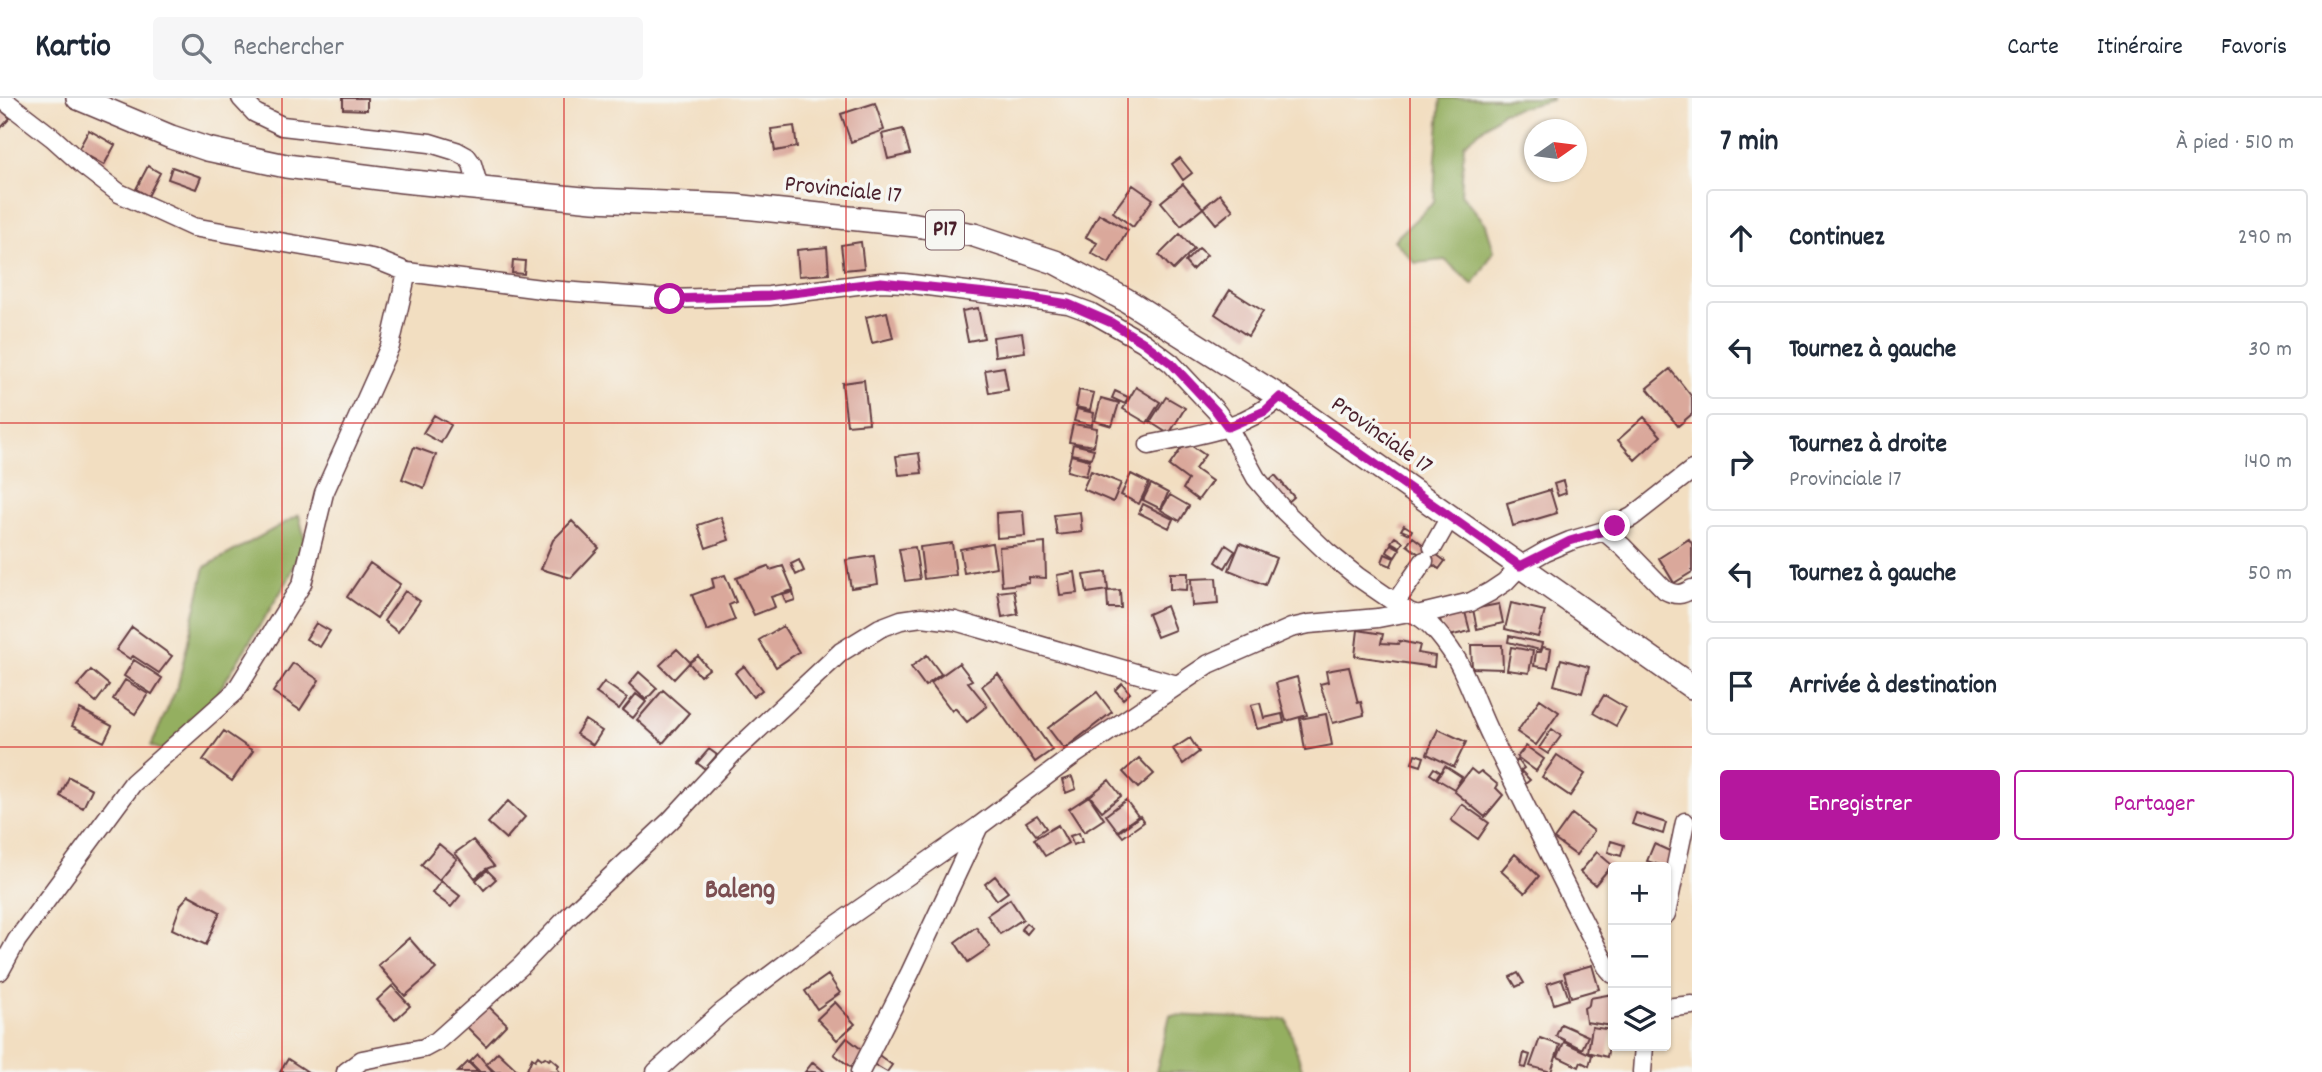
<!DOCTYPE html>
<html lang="fr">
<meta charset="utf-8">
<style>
:root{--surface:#fff;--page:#f6f6f7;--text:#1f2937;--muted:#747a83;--line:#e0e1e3;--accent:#b5179e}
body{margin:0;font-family:Dekko,sans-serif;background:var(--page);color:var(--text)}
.controls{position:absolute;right:21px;bottom:21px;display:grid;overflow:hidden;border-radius:7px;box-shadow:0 2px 5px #0004}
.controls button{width:63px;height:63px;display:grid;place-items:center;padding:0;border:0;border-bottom:2px solid var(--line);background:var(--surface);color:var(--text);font:35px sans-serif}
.compass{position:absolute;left:1524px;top:21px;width:63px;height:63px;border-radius:50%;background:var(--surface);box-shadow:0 2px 5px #0004;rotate:76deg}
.stop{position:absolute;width:21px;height:21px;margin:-16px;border:5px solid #b5179e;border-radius:50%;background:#fff}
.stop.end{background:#b5179e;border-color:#fff;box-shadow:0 2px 7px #0008}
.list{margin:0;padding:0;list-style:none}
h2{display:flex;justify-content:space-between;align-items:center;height:91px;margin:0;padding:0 28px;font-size:30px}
h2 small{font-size:23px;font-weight:400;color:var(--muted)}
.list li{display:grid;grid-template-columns:46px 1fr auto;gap:21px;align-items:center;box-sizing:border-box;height:98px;margin:0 14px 14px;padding:0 14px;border:2px solid var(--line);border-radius:7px}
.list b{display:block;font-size:26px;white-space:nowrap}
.list p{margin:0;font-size:23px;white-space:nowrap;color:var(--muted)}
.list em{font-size:23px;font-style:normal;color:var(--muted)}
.actions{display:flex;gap:14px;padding:21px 28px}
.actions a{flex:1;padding:16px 0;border:2px solid var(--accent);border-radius:7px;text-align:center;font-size:24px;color:var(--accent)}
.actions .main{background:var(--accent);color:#fff}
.icon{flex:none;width:38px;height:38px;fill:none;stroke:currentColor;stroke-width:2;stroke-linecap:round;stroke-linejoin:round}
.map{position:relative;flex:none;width:1692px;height:974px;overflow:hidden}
header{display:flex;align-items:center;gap:42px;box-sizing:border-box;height:98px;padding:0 35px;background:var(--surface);border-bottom:2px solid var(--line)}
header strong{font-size:33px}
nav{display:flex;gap:38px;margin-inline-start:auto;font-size:24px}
.search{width:490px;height:63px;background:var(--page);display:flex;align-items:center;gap:18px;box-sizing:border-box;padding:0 24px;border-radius:7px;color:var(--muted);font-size:26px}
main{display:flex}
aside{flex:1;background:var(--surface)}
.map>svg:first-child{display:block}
.forest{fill:#94af60;stroke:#6f6746;stroke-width:2}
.building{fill:#daa89b}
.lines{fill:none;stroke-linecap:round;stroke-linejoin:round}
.minor-casing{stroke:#633c42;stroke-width:21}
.major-casing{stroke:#633c42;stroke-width:26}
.minor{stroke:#fff;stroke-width:18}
.major{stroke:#fff;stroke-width:23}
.route{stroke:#b5179e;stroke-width:9}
.grid{fill:none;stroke:#d62828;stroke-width:2;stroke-opacity:0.55}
.labels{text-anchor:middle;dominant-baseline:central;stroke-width:7;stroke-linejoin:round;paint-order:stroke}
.shield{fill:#f6f6f2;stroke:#7e6067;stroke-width:2}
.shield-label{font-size:23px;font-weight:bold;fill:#4a1f2b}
.street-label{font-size:24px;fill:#4a1f2b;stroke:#f6f6f2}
.quarter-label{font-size:28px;font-weight:bold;fill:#7c4f52;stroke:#f6f6f2}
</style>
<header>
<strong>Kartio</strong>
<div class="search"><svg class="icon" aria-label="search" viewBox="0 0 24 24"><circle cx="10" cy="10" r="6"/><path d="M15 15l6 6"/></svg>Rechercher</div>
<nav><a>Carte</a><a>Itinéraire</a><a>Favoris</a></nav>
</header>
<main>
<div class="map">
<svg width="1692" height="974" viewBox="0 0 1692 974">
<rect width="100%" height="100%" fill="#f6f6f2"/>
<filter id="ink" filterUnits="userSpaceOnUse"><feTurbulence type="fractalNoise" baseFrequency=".0143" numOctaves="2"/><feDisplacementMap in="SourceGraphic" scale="14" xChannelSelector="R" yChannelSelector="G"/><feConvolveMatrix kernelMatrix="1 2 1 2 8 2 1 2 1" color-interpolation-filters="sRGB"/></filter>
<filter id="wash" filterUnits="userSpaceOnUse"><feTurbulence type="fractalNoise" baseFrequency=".00686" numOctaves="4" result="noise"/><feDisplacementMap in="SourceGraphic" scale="28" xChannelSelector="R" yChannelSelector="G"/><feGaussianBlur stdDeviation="1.57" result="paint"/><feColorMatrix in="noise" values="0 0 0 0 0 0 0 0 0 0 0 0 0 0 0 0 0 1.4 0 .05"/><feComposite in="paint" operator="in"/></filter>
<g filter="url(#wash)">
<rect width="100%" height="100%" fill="#f2dec1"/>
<path class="forest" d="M1441 0H1552V2L1503 14 1464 46 1461 96 1486 126 1494 153 1473 187 1445 162 1415 165 1394 142 1434 104 1436 59Z
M299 417 305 442 288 482 201 622 167 654 151 648 178 587 205 469Z
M1170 917 1287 922 1303 974H1156Z"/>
<g id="blocks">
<path class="building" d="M343 0H367V12L343 11Z
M875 5 884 32 851 44 841 16Z
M0 11 10 20 0 31Z
M794 28 797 49 775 53 771 31Z
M903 31 910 56 888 61 882 36Z
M89 32 115 47 104 67 78 52Z
M1180 60 1192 75 1183 82 1172 66Z
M148 68 160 75 148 98 136 91Z
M172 69 201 79 196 91 168 81Z
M1183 86 1203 110 1181 128 1161 104Z
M1133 87 1153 101 1133 129 1113 114Z
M1220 96 1233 112 1216 126 1203 110Z
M1099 116 1128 132 1109 165 1091 155 1097 145 1086 139Z
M1180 136 1194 151 1173 172 1159 157Z
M861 144 864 170 844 172 841 147Z
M827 149 829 176 799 178 797 152Z
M1199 150 1207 157 1192 172 1185 164Z
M513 162 525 163 524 176 512 175Z
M1230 192 1263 213 1248 238 1215 216Z
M978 210 984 240 968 243 962 213Z
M887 214 893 240 872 245 866 219Z
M1022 235 1025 254 995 258 993 239Z
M1004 269 1008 292 989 295 985 272Z
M1670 271 1692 299V316L1678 328 1647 290Z
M864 282 869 325 847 327 842 285Z
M1136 289 1160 304 1147 325 1123 311Z
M1079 292 1094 295 1090 312 1076 309Z
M1115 293 1128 299 1125 306 1112 300Z
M1166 299 1185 310 1169 336 1150 324Z
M1101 300 1119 305 1112 328 1095 323Z
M1077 311 1094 315 1092 327 1074 323Z
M434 317 451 327 441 345 423 335Z
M1644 319 1661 338 1635 362 1618 342Z
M1073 326 1097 330 1094 348 1069 344Z
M1186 344 1205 357 1195 371 1212 383 1198 402 1183 391 1188 382 1169 368Z
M1073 346 1094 351 1091 360 1071 356Z
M414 349 436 357 424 390 402 381Z
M919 355 922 375 899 377 896 358Z
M1071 357 1090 362 1086 378 1067 373Z
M1091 373 1121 385 1113 404 1083 391Z
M1131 376 1149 385 1139 406 1121 397Z
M1275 377 1294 399 1285 407 1266 385Z
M1563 383 1566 395 1558 398 1554 386Z
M1151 386 1168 395 1161 411 1143 402Z
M1550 392 1557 415 1513 428 1507 405Z
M1170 397 1189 408 1180 423 1161 412Z
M1143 406 1173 421 1169 430 1139 415Z
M1023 413 1025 438 997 440 996 415Z
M1080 414 1082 434 1057 437 1054 417Z
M721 419 729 442 706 450 698 427Z
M572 423 599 450 571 480 541 471 553 442Z
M1404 427 1412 432 1410 436 1401 432Z
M1395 439 1403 444 1400 449 1391 444Z
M1413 439 1445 463 1439 471 1407 447Z
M1689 441 1692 446V474L1674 485 1659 460Z
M952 445 956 477 924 481 920 449Z
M992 445 996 469 964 475 960 451Z
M1045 445 1046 480 1029 479V485L1002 488 999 449Z
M1240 445 1276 460 1265 487 1229 472Z
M1391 446 1400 451 1395 459 1387 454Z
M1226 447 1235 453 1225 470 1216 464Z
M915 449 920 481 905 483 899 451Z
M1385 456 1394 460 1391 468 1382 464Z
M874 458 878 486 851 490 846 462Z
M799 462 804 473 796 477 791 466Z
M370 465 400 486 377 520 347 499Z
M768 468 770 472 783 468 793 492 771 499 775 509 754 517 736 480Z
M1075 474 1078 495 1060 497 1057 477Z
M1106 474 1108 492 1087 495 1084 477Z
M1170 475H1188L1187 492 1170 491Z
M725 477 736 504 729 507 735 522 707 533 692 497 714 489 712 481Z
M1216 480 1218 506 1192 508 1191 481Z
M1014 492 1018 516 1002 519 998 494Z
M1120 492 1121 510H1108L1107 493Z
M405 493 420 503 398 534 384 523Z
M793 494 795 502 786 505 783 497Z
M1511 505 1545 513 1538 539 1505 531Z
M1499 506 1503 525 1477 531 1473 511Z
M1166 508 1175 532 1157 539 1148 516Z
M1465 514 1470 533 1445 539 1440 521Z
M316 525 330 533 320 549 306 541Z
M783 528 799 554 776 569 759 542Z
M132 529 172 558 159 575 133 558 130 561 116 552Z
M1358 532 1383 536 1381 545 1398 546 1399 543 1420 547 1418 555 1435 558 1434 569 1355 558Z
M1509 538 1542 545 1540 552 1508 544Z
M1471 547H1502L1503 571 1472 570Z
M1511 549 1533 553 1529 575 1507 572Z
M1543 549 1551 551 1548 570 1534 568 1536 554H1541Z
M677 551 690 564 674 581 660 567Z
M927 557 941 576 925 588 911 569Z
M698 558 709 571 700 578 689 565Z
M1561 561 1589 569 1582 595 1554 587Z
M134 562 162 580 152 596 124 578Z
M293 565 319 582 300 612 273 594Z
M959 565 972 582 968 584 987 608 967 624 955 610 952 613 931 585Z
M744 568 762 592 753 599 735 575Z
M1349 569 1358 605 1361 604 1364 617 1333 625 1320 586 1328 584 1326 573Z
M91 572 109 587 96 604 77 588Z
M639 574 657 590 646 602 629 586Z
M998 576 1052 652 1035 664 982 588Z
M1297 579 1307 617 1286 623 1276 585Z
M125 582 148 596 135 616 113 601Z
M604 584 627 600 619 611 596 595Z
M1122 585 1130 595 1123 601 1115 592Z
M663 592 689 615 663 645 637 622Z
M1097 594 1112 614 1064 651 1048 630Z
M636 596 646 604 633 620 623 612Z
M1604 597 1626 610 1616 628 1593 615Z
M1540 601 1559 614 1536 647 1517 634Z
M1260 605 1264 620 1282 616 1284 625 1257 631 1251 607Z
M80 611 112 628 104 644 72 628Z
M1326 616 1332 647 1305 652 1300 621Z
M585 622 602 633 593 647 576 636Z
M1438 631 1466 644 1454 669 1427 656Z
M1552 631 1561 638 1548 656 1539 650Z
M224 633 253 653 232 683 203 662Z
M1190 640 1199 654 1183 666 1173 651Z
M1526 648 1544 661 1536 673 1517 659Z
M709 651 717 657 705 671 697 665Z
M1415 656 1424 659 1421 668 1412 665Z
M1557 657 1585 676 1570 698 1542 679Z
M1139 660 1154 676 1138 690 1123 674Z
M1518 662 1524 670 1519 674 1512 667Z
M1445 668 1462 679 1454 691 1437 681Z
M1434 670 1440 674 1436 680 1430 676Z
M1471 671 1477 676 1481 673 1498 687 1496 690 1503 697 1485 719 1454 693Z
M1522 674 1530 682 1524 687 1516 680Z
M69 679 92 691 83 710 60 698Z
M1072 679 1076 691 1066 695 1062 682Z
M1109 682 1121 698 1102 713 1090 698Z
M1089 698 1104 721 1084 734 1069 711Z
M1126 702 1138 718 1118 733 1106 717Z
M508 703 525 719 506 741 488 725Z
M1462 706 1489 725 1478 741 1451 722Z
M1636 715 1666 725 1663 736 1632 726Z
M1572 716 1594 733 1576 757 1554 741Z
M1037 717 1046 730 1036 737 1026 724Z
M1140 718 1144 724 1123 739 1119 734Z
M1058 727 1068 745 1045 758 1034 741Z
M1079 735 1082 744 1073 747 1070 738Z
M473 742 494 768 486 771 475 780 455 755Z
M1611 743 1624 747 1621 758 1608 754Z
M439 746 457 761 439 782 421 767Z
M1654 746 1683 759 1675 776 1666 772V769L1647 763Z
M1597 754 1612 767 1595 787 1580 774Z
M1515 756 1539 778 1525 795 1501 773Z
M487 772 496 781 484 792 476 782Z
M995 778 1008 794 997 802 985 786Z
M441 783 460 798 451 809 432 795Z
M189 797 220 814 206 847 172 831 181 806Z
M1010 801 1023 821 1000 836 987 817Z
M1026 825 1032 830 1027 836 1021 831Z
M976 829 990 849 968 864 955 844Z
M409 840 436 871 405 898 378 867Z
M1592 867 1599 891 1571 899 1564 875Z
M1518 875 1524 885 1516 889 1510 879Z
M828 877 840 895 817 911 805 893Z
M1562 881 1569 901 1554 906 1547 886Z
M392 888 410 908 395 922 377 902Z
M1613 896V928L1586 924 1584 910 1589 907 1590 900Z
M835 904 855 926 837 942 817 921Z
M486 906 507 926 486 948 465 927Z
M1561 926 1588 938 1582 951 1556 938Z
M1592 929 1612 932 1607 959 1588 954Z
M847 940 866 955 853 971 834 956Z
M1540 940 1560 947 1551 974 1530 968Z
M1564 944 1592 957 1589 968 1581 964 1579 969 1558 959Z
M498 954 516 971 513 974H495L486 966Z
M876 955 892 967 887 974 870 964Z
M1524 955 1530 957 1526 970 1521 969Z
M478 956 482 961 493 974H480L470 964Z
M538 958 542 961 545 959 549 962 551 960 559 967 557 970 560 974H526L532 960 535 962Z
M288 961 308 974H280Z
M468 964 478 974H458Z
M813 964 825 974H805Z"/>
</g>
</g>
<g filter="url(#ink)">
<use href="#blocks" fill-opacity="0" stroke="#633c42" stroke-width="2"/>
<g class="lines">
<defs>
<path id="minor" d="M1 0 53 40 84 68 119 95 193 129 372 160 407 174 549 192 670 201 769 198 881 184 904 185 1068 206 1090 214 1143 244 1171 265 1216 313 1228 329 1256 380 1284 413 1327 454 1358 479 1409 514C1428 519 1447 546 1457 562 1471 587 1479 615 1492 640 1530 717 1567 793 1607 869L1613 876
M241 0 255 15 282 28 430 45 456 53 467 59 472 66 479 90
M1149 347C1194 337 1245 332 1280 299
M1604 433 1623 449 1665 492C1676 498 1682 497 1692 491
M1433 449 1450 419
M1395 505 1424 463
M1417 517 1471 504 1490 494 1505 484 1520 468 1546 453 1570 443 1604 433 1632 419 1692 372
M1666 816 1685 724
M0 873 17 842 133 685 235 594 302 486 324 395 390 248 407 174
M1666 910 1692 907
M346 974 362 962 424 950 437 943 521 868 570 817 670 723 733 655 841 554 880 530 901 522 922 519 955 523 1177 587
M656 974 722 914 834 829 979 728
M860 974 910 875 979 728 1074 657 1209 566 1291 530 1309 526 1378 520 1409 514
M1642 974 1644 948"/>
<path id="major" d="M78 0 171 39 207 51 286 68 403 83 593 102 734 108 916 127 974 137 1055 164 1126 202 1280 299 1692 589"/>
</defs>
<use href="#minor" class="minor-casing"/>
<use href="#major" class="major-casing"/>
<use href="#minor" class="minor"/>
<use href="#major" class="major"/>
</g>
</g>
<g class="lines" filter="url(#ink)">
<path class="route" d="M670 201 769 198 881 184 1026 199 1068 206 1112 225 1143 244 1171 265 1216 313 1228 329 1265 313 1280 299 1520 468 1570 443 1604 433 1615 428"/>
</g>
<path class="grid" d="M282 0V974M564 0V974M846 0V974M1128 0V974M1410 0V974M0 325H1692M0 649H1692"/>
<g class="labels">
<rect class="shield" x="926" y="112.5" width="38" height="39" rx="5"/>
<g class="shield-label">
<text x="945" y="132">P17</text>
</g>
<g class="street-label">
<text transform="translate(843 93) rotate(6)">Provinciale 17</text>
<text transform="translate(1381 338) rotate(35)">Provinciale 17</text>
</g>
<g class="quarter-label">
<text x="740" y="794">Baleng</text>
</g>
</g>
</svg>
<div class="controls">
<button>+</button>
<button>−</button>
<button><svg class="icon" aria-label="layers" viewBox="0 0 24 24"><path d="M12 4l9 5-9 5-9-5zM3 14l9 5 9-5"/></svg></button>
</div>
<svg class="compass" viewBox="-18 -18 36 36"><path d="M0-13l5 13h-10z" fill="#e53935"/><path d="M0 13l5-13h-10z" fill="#747a83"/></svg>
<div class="stop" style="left:670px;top:201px"></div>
<div class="stop end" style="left:1615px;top:428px"></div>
</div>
<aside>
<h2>7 min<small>À pied · 510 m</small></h2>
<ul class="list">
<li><svg class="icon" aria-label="ahead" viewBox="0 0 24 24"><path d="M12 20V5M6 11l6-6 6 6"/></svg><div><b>Continuez</b></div><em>290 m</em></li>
<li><svg class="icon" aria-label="left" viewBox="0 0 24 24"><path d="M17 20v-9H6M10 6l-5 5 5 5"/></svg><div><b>Tournez à gauche</b></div><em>30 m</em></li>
<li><svg class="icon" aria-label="right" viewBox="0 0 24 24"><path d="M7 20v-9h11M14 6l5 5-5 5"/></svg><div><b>Tournez à droite</b><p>Provinciale 17</p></div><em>140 m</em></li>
<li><svg class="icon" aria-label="left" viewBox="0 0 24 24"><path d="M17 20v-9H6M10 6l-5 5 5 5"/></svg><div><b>Tournez à gauche</b></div><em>50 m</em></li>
<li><svg class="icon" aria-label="arrive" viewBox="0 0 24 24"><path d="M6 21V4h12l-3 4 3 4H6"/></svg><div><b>Arrivée à destination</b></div></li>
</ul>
<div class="actions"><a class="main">Enregistrer</a><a>Partager</a></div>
</aside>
</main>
